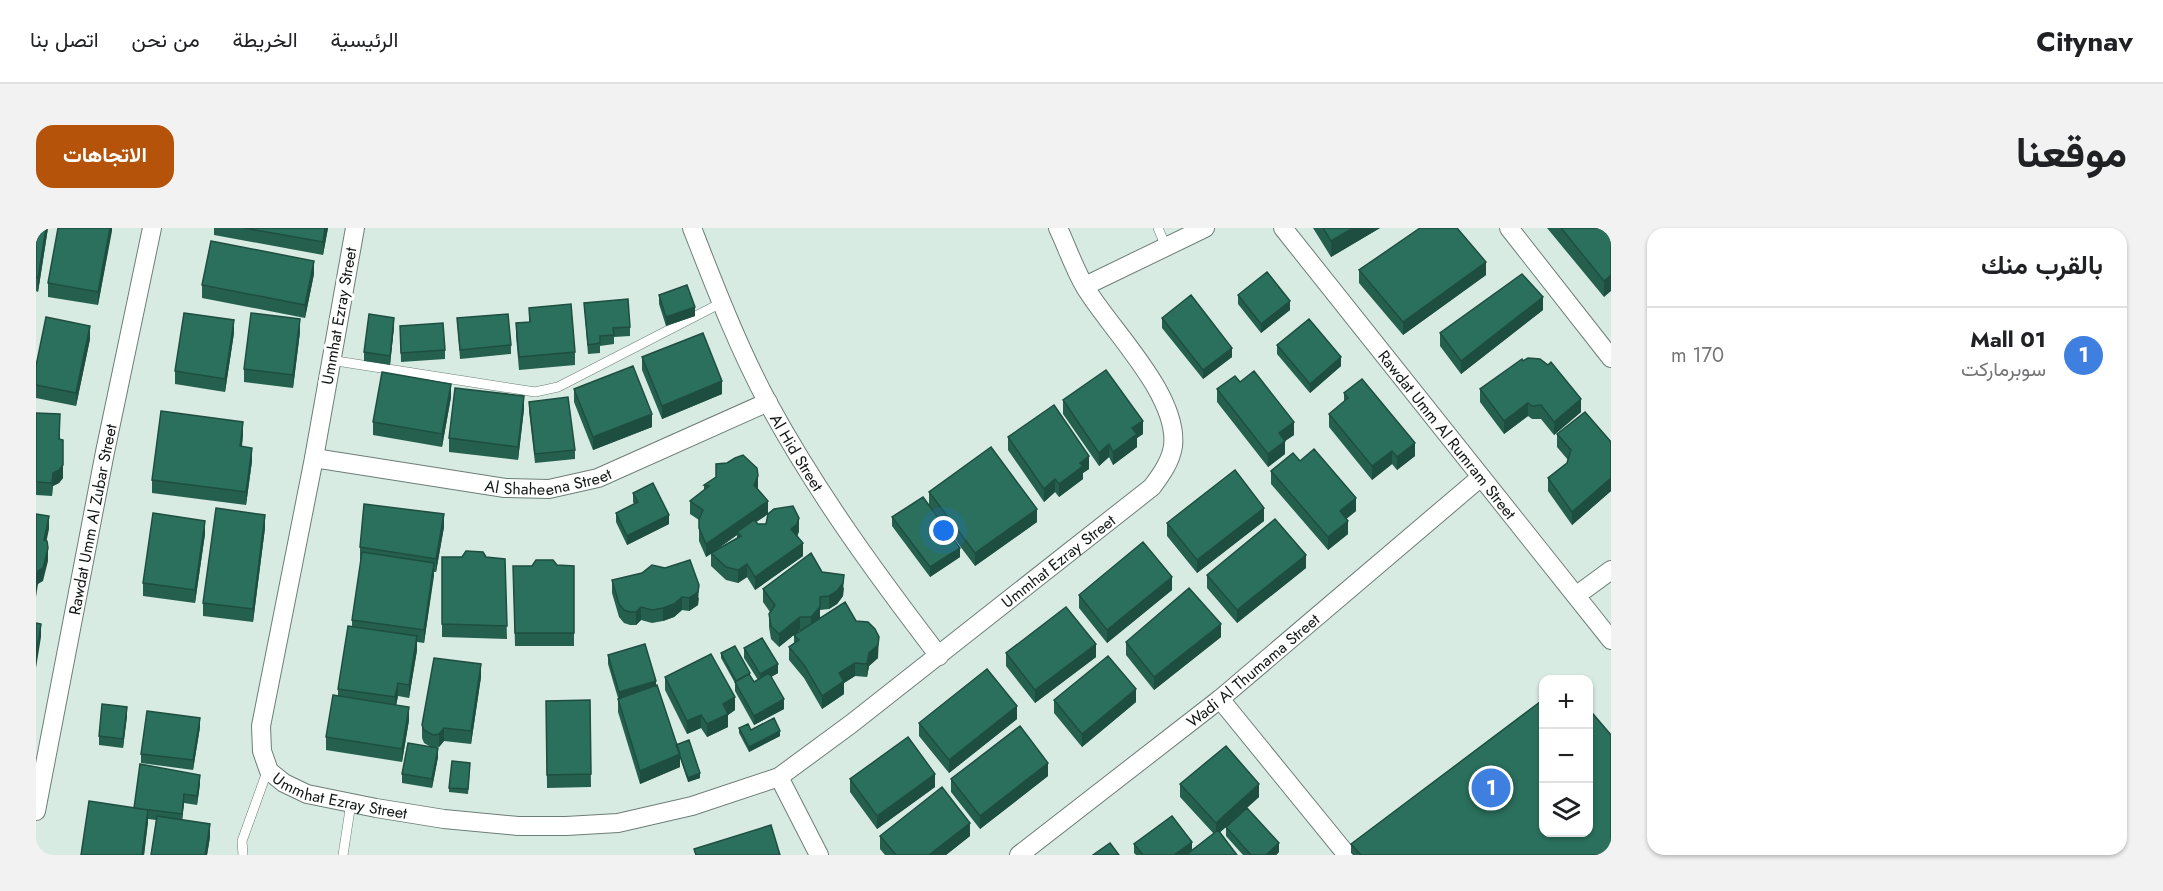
<!DOCTYPE html>
<html lang="ar">
<meta charset="utf-8">
<style>
:root{--surface:#fff;--page:#f2f2f2;--text:#202124;--muted:#757577;--line:#e0e0e0;--accent:#b45309}
body{margin:0;font-family:Jost,Vazirmatn,sans-serif;background:var(--page);color:var(--text);direction:rtl}
.controls{position:absolute;right:18px;bottom:18px;display:grid;overflow:hidden;border-radius:12px;box-shadow:0 2px 4px #0004}
.controls button{width:54px;height:54px;display:grid;place-items:center;padding:0;border:0;border-bottom:2px solid var(--line);background:var(--surface);color:var(--text);font:30px sans-serif}
.you{position:absolute;left:908px;top:303px;width:21px;height:21px;margin:-15px;border:4px solid #fff;border-radius:50%;background:#1a73e8;box-shadow:0 0 0 9px #1a73e833}
.badge{display:grid;place-items:center;width:39px;height:39px;border-radius:50%;background:var(--accent);color:#fff;font-size:20px;font-weight:700}
.pin{position:absolute;translate:-50% -50%;border:3px solid #fff;box-shadow:0 2px 6px #0006}
.list{margin:0;padding:0;list-style:none}
h2{display:flex;justify-content:space-between;align-items:center;height:78px;margin:0;padding:0 24px;font-size:26px}
h2 small{font-size:20px;font-weight:400;color:var(--muted)}
.list li{display:grid;grid-template-columns:39px 1fr auto;gap:18px;align-items:center;box-sizing:border-box;height:96px;padding:0 24px;border-top:2px solid var(--line)}
.list b{display:block;font-size:22px;white-space:nowrap}
.list p{margin:0;font-size:20px;white-space:nowrap;color:var(--muted)}
.list em{font-size:20px;font-style:normal;color:var(--muted)}
.icon{flex:none;width:33px;height:33px;fill:none;stroke:currentColor;stroke-width:2;stroke-linecap:round;stroke-linejoin:round}
.map{position:relative;flex:none;width:1575px;height:627px;overflow:hidden;direction:ltr;border-radius:18px}
header{display:flex;align-items:center;gap:36px;box-sizing:border-box;height:84px;padding:0 30px;background:var(--surface);border-bottom:2px solid var(--line)}
header strong{font-size:28px}
nav{display:flex;gap:33px;margin-inline-start:auto;font-size:21px}
.intro{display:flex;align-items:center;justify-content:space-between;box-sizing:border-box;height:144px;padding:0 36px}
h1{margin:0;font-size:42px}
.button{padding:15px 27px;border-radius:18px;background:var(--accent);color:#fff;font-size:21px;font-weight:700}
main{display:flex;gap:36px;padding:0 36px}
aside{flex:1;background:var(--surface);border-radius:18px;box-shadow:0 2px 4px #0004}
.map>svg:first-child{display:block}
.lines{fill:none;stroke-linecap:round;stroke-linejoin:round}
.service-casing{stroke:#6d7e77;stroke-width:10}
.minor-casing{stroke:#6d7e77;stroke-width:20}
.service{stroke:#fff;stroke-width:9}
.minor{stroke:#fff;stroke-width:18}
.wall{fill:#25604f;fill-rule:evenodd}
.shaded-wall{fill:#1e4e40}
.building{fill:#2b705c;stroke:#1e4e40;stroke-width:1.5}
.labels{text-anchor:middle;dominant-baseline:central;stroke-width:6;stroke-linejoin:round;paint-order:stroke}
.street-label{font-size:16px;fill:#0f1613;stroke:#fff}
</style>
<header>
<strong>Citynav</strong>
<nav><a>الرئيسية</a><a>الخريطة</a><a>من نحن</a><a>اتصل بنا</a></nav>
</header>
<div class="intro"><h1>موقعنا</h1><a class="button">الاتجاهات</a></div>
<main>
<aside>
<h2>بالقرب منك<small></small></h2>
<ul class="list">
<li><span class="badge" style="background:#3f7fe0">1</span><div><b>01 Mall</b><p>سوبرماركت</p></div><em>170 m</em></li>
</ul>
</aside>
<div class="map">
<svg width="1575" height="627" viewBox="0 0 1575 627">
<rect width="100%" height="100%" fill="#d7ebe3"/>
<g class="lines">
<defs>
<path id="service" d="M1122 0 1130 19
M294 132 499 164 522 159 685 75
M207 627 206 613 232 541
M307 627 315 575"/>
<g id="minor">
<path id="s1" d="M319 0 278 230 225 498 226 523 233 543 248 555 271 566 340 580 408 591 482 598H530L582 595 656 578 743 549 815 496 1116 259C1125 247 1135 233 1137 218 1143 167 1074 101 1049 59 1038 40 1031 19 1022 0"/>
<path id="s2" d="M656 0C679 59 702 119 732 175 781 265 841 347 903 428"/>
<path id="s3" d="M1247 0 1575 412"/>
<path d="M1473 0 1575 130"/>
<path d="M1049 58 1169 0"/>
<path id="s4" d="M278 230 469 260 513 261 562 250 732 174"/>
<path d="M1541 367 1575 342"/>
<path d="M1184 471 1311 627"/>
<path d="M743 549 783 627"/>
<path id="s5" d="M0 583 69 224 116 0"/>
<path id="s6" d="M983 627 1184 471 1445 249"/>
</g>
</defs>
<use href="#service" class="service-casing"/>
<use href="#minor" class="minor-casing"/>
<use href="#service" class="service"/>
<use href="#minor" class="minor"/>
</g>
<path class="wall" d="M0 0H12L2 64 0 63Z
M76 0 62 77 12 69V55Z
M178 0H292L287 27 178 7Z
M1277 0H1344L1295 29Z
M1511 0H1575L1568 69Z
M1323 42 1450 47 1367 107 1323 55Z
M278 46 269 90 166 70V57Z
M623 67 659 88 630 98 623 76Z
M1202 67 1254 82 1225 105 1202 76Z
M548 75 594 99V108L578 109V116L564 118V125L552 126Z
M493 80 539 124V137L483 142 480 108V95L493 94Z
M1507 82 1425 146 1404 118V105Z
M421 90 475 117V126L424 131Z
M1126 90 1196 129 1167 151 1126 100Z
M364 98 409 122V131L365 134Z
M358 99 354 137 328 133V124Z
M264 104 257 160 208 154V141Z
M198 105 189 164 139 156V143Z
M54 111 40 178 0 170V138Z
M1241 117 1305 138 1274 165 1241 126Z
M606 129 686 166 626 191 606 142Z
M1487 133 1545 184 1518 207 1505 191H1496L1492 188 1468 206 1444 174V161Z
M1204 154 1258 207 1249 213V226L1232 239 1181 174V161Z
M538 161 616 199 557 222 538 174Z
M1308 165 1379 228 1361 242 1356 236 1336 252 1293 199V186L1308 173Z
M415 169 406 219 337 207V194Z
M1027 172 1107 206 1101 210V219L1077 237 1073 229 1063 238 1027 186Z
M493 174 539 222V231L499 235 493 183Z
M488 181 482 232 413 224V210Z
M0 185 24 199V211L27 250 23 255 17 258 16 268 0 267Z
M1521 206 1575 214V263L1536 297 1512 263V250L1531 235 1532 232 1521 219Z
M207 207 206 218 216 233 210 277 116 265V252Z
M972 209 1053 241 1047 245V251L1023 269 1019 264 1008 274 972 222Z
M1264 233 1320 283 1310 291 1312 306 1292 322 1235 256V243Z
M680 249 722 262 732 286 720 294 722 296 763 303 761 309 767 328 719 362 711 349 702 355 690 352 675 338V326L670 329 663 313V292L654 286V273L668 262V257ZM701 307V311L677 324Z
M893 264 1001 294 939 338 893 277Z
M597 265 633 296 591 317 580 294V285L598 276 597 274Z
M856 289 924 329 894 349 856 298Z
M1228 293 1161 345 1131 308V295Z
M408 299 400 344H398L388 415 381 414V422L373 470 362 468 360 477 373 492 366 534 290 522V509L302 468V461L316 399V392L325 333 324 332V319Z
M229 300 217 394 167 388V375Z
M169 306 159 375 107 368V355Z
M406 329 469 331 471 411 406 409Z
M521 337 538 338V418H479L477 338H496Z
M1270 340 1201 395 1171 360V347Z
M786 344 808 360 807 368 801 376 793 381 784 382V390L842 430 833 438 831 449 819 448 808 455V466L786 481 768 450 753 432V419L758 415V407L767 402H764L743 419 735 411 733 399V386L734 384 727 374V361Z
M576 352 663 370 662 377 653 383 646 382 638 389 627 393 616 395 605 392 600 397H594L588 395 583 389 576 365Z
M1136 362 1071 415 1043 380V367Z
M1185 409 1118 462 1090 427V414Z
M708 420 742 445 735 449 748 481 718 497 699 463V455L685 430V425L714 448 718 454 722 452 708 430Z
M970 425 1060 429 999 475 970 438Z
M572 427 620 457 641 517 664 550 652 554 644 530V539L604 556 582 484V470L572 436Z
M445 449 435 516 408 513 403 519 399 520 402 529 396 560 366 555V546L395 519 388 515 386 510V497Z
M629 449 699 482 692 487V499L671 509 665 500 651 506 629 462Z
M554 472 555 559 511 560 510 473Z
M1018 472 1100 474 1046 519 1018 485Z
M91 488 87 520 63 517V508Z
M981 491 913 545 883 508V495Z
M164 499 157 542 105 535V526Z
M703 500 715 502 744 508 713 524 703 505Z
M434 539 432 566 413 564V560Z
M1012 548 944 601 915 564V551Z
M814 551 899 559 841 601 814 564Z
M164 556 161 577 148 575 146 591 174 609 171 627H115L120 592 112 591 108 627H45L98 580Z
M1144 556 1223 569 1197 592 1243 624 1240 627H1207L1190 608V599L1184 604 1201 627H1100L1098 625V616L1156 622 1178 606 1144 569Z
M844 608H934L910 627H849L844 621Z
M1315 616 1575 627H1317L1315 625Z"/>
<path class="shaded-wall" d="M10 0H12L2 64V50Z
M74 0H76V3L62 77V64Z
M289 0H292L287 27V14Z
M1317 0H1344L1295 29V13Z
M278 33V46L269 90V77Z
M1450 34V47L1367 107V94Z
M1575 47V63L1568 69V53Z
M1507 69V82L1425 146V133Z
M1254 73V82L1225 105V96Z
M659 79V88L630 98V89Z
M358 90V99L354 137V128Z
M264 91V104L257 160V147Z
M198 92V105L189 164V151Z
M54 98V111L40 178V165Z
M1196 120V129L1167 151V142Z
M1305 129V138L1274 165V156Z
M686 153V166L626 191V178Z
M415 156V169L406 219V206Z
M488 168V181L482 232V219Z
M1545 171V184L1518 207V194Z
M1492 175V188L1468 206V193Z
M616 186V199L557 222V209Z
M1107 193V206L1101 210V219L1077 237V224L1096 200Z
M207 194V207L204 231V218Z
M1258 194V207L1249 213V226L1232 239V226L1243 205Z
M1379 215V228L1361 242V229Z
M1073 216V229L1063 238V225Z
M216 220V233L210 277V264Z
M1356 223V236L1336 252V238Z
M1053 228V241L1047 245V251L1023 269V256L1044 235Z
M27 237V250L23 255 17 258 16 268 17 245Z
M722 248V261L718 257Z
M1575 250V263L1536 297V284Z
M1019 251V264L1008 274V261Z
M1320 270V283L1304 296V283Z
M732 273V286L703 306 701 304V307L670 329V316Z
M1228 280V293L1161 345V332Z
M1001 281V294L939 338V325Z
M408 286V299L400 344V331Z
M229 287V300L217 394V381Z
M633 287V296L591 317V308Z
M13 288V301L8 325V312Z
M763 290V303L761 309 755 301Z
M169 293V306L159 375V362Z
M1312 293V306L1292 322V309Z
M767 315V328L719 362V349Z
M12 320V333L7 353 2 356 0 369V356L2 343Z
M924 320V329L894 349V339Z
M1270 327V340L1201 395V382Z
M398 335V348L388 415V402Z
M711 336V349L702 355V342Z
M808 347 807 368 801 376 793 381V368Z
M1136 349V362L1071 415V402Z
M663 357 662 377 653 383V370Z
M646 369V382L638 389 627 393V380Z
M605 379V392L600 397V384Z
M784 379V392L775 402V389Z
M764 389V402L743 419V406Z
M5 396V409L0 440V427Z
M1185 396V409L1118 462V449Z
M381 408V422L373 470V457Z
M843 409 842 430 833 438 831 449V436L833 425Z
M1060 416V429L999 475V462Z
M819 435V448L808 455V466L786 481V468L803 445Z
M445 436V449L435 516V503Z
M742 436V445L724 455V446Z
M620 453V462L583 473V464Z
M362 455V468L359 483V469Z
M1100 461V474L1046 519V506Z
M699 469V482L692 487V499L671 509V496L687 476Z
M748 471V481L718 497V488Z
M981 478V491L913 545V532Z
M91 479V488L87 520V511Z
M373 479V492L366 534V521Z
M665 487V500L651 506V493Z
M164 490V499L157 542V532Z
M408 500V513L403 519V506Z
M744 503V508L713 524V519Z
M402 520V529L396 560V551Z
M644 526V539L604 556V543Z
M1012 535V548L944 601V588Z
M664 545V550L652 554V550Z
M899 546V559L841 601V588Z
M164 547V556L161 577V568Z
M1223 556V569L1180 608V595Z
M148 566V575L146 595V586Z
M112 582V595L108 627H106Z
M934 595V608L910 627H893Z
M174 596V609L171 627H169Z
M1156 614V623L1150 627H1138Z
M1243 615V624L1240 627H1230Z"/>
<path class="building" d="M0 0H10L2 50H0Z
M22 0H74L62 64 12 55Z
M208 0H289L287 14Z
M1287 0H1317L1295 13Z
M1384 0H1421L1450 34 1367 94 1323 42Z
M1525 0H1575V47L1568 53Z
M175 13 278 33 269 77 166 57Z
M1231 44 1254 73 1225 96 1202 67Z
M1486 46 1507 69 1425 133 1404 105Z
M651 57 659 79 630 89 623 67Z
M1155 67 1196 120 1167 142 1126 90Z
M592 71 594 99 577 100 578 107 564 108V115L552 117 548 75Z
M535 76 539 124 483 129 480 95 494 94 493 80Z
M148 85 198 92 189 151 139 143Z
M215 85 264 91 257 147 208 141Z
M333 86 358 90 354 128 328 124Z
M472 86 475 117 424 122 421 90Z
M10 89 54 98 40 165 0 157V138Z
M1273 91 1305 129 1274 156 1241 117Z
M407 95 409 122 365 125 364 98Z
M667 105 686 153 626 178 606 129Z
M1492 130 1504 131 1512 137 1515 134 1545 171 1518 194 1505 177 1496 178 1492 175 1468 193 1444 161 1486 131 1487 133Z
M597 138 616 186 557 209 538 161Z
M1070 142 1107 193 1096 200 1101 206 1077 224 1073 216 1063 225 1027 172Z
M1218 143 1258 194 1243 205 1249 213 1232 226 1181 161 1199 148 1204 154Z
M346 144 415 156 406 206 337 194Z
M1326 151 1379 215 1361 229 1356 223 1336 238 1293 186 1312 170 1308 165Z
M419 160 488 168 482 219 413 210Z
M532 169 539 222 499 226 493 174Z
M1018 177 1053 228 1044 235 1047 238 1023 256 1019 251 1008 261 972 209Z
M125 183 207 194 204 218 216 220 210 264 116 252Z
M1549 184 1575 214V250L1536 284 1512 250 1531 235 1535 222 1521 206Z
M0 185 24 186 23 211 27 212V237L23 242 17 245 16 255 0 254Z
M955 219 1001 281 939 325 893 264Z
M1278 221 1320 270 1304 283 1312 293 1292 309 1235 243 1257 225 1264 233Z
M707 227 721 240 722 248 718 257 732 273 670 316 663 300V291L667 282 654 273 673 258 668 257 680 249V236L691 235 699 230Z
M1199 242 1228 280 1161 332 1131 295Z
M617 255 633 287 591 308 580 285 602 274 597 265Z
M887 269 924 320 894 339 856 289Z
M328 276 408 286 400 331 324 319Z
M757 278 763 290 761 296 755 301 767 315 719 349 711 336 702 342 690 339 675 325 705 308 701 304 718 292 722 296H730L732 286 738 281Z
M180 280 229 287 217 381 167 375Z
M117 285 169 293 159 362 107 355Z
M0 286 13 288 8 312 11 313 12 320 7 340 2 343 0 356Z
M1239 291 1270 327 1201 382 1171 347Z
M1107 314 1136 349 1071 402 1043 367Z
M430 323 447 324 450 329 469 331 471 398 406 396V329H426Z
M326 324 398 335 388 402 316 392Z
M775 325 786 344 808 347 807 355 801 363 793 368 784 369V379L775 389H764L743 406 735 398 733 386 739 377 727 361Z
M500 332H517L521 337 538 338V405H479L477 338H496Z
M654 332 663 357 662 364 653 370 646 369 638 376 627 380 616 382 605 379 600 384H594L588 382 583 376 576 352 606 345 616 337 629 340Z
M1153 360 1185 396 1118 449 1090 414Z
M809 374 820 393 832 394 839 401 843 409 842 417 833 425 831 436 819 435 803 445 808 453 786 468 768 437 753 419 763 412 758 407Z
M1030 379 1060 416 999 462 970 425Z
M0 395 5 396 0 427Z
M312 398 381 408 373 457 362 455 359 469 302 461Z
M726 410 742 436 724 446 708 420Z
M609 416 620 453 583 464 572 427Z
M699 418 714 445 700 453 685 425Z
M675 426 699 469 687 476 692 486 671 496 665 487 651 493 629 449Z
M1072 428 1100 461 1046 506 1018 472Z
M398 430 445 436 435 503 408 500 403 506 397 507 388 502 386 497Z
M951 441 981 478 913 532 883 495Z
M733 445 748 471 718 488 699 454 713 446 718 454Z
M621 457 644 526 604 543 582 471Z
M297 467 373 479 366 521 290 509Z
M1508 471V604H1552V480L1575 507V627H1325L1315 616Z
M554 472 555 546 511 547 510 473Z
M66 476 91 479 87 511 63 508Z
M111 483 164 490 157 532 105 526Z
M738 490 744 503 713 519 703 500 712 496 715 502Z
M984 498 1012 535 944 588 915 551Z
M872 509 899 546 841 588 814 551Z
M653 512 664 545 652 550 640 517Z
M372 515 402 520 396 551 366 546Z
M1190 518 1223 556 1180 595 1144 556Z
M416 533 434 535 432 561 413 560Z
M104 536 164 547 161 568 148 566 146 586 98 580Z
M906 559 934 595 893 627H860L844 608Z
M53 573 112 582 106 627H45Z
M1211 580 1243 615 1230 627H1215L1190 599Z
M121 588 174 596 169 627H115Z
M1136 588 1156 614 1138 627H1107L1098 616Z
M735 597 744 627H660L658 621Z
M1182 602 1201 627H1150Z
M1074 615 1083 627H1057Z"/>
<g class="labels">
<g class="street-label">
<text transform="translate(303 88) rotate(-80)">Ummhat Ezray Street</text>
<text stroke="none"><textPath href="#s3" startOffset="264">Rawdat Umm Al Rumram Street</textPath></text>
<text stroke="none"><textPath href="#s2" startOffset="248">Al Hid Street</textPath></text>
<text stroke="none"><textPath href="#s4" startOffset="237">Al Shaheena Street</textPath></text>
<text stroke="none"><textPath href="#s5" startOffset="297">Rawdat Umm Al Zubar Street</textPath></text>
<text stroke="none"><textPath href="#s1" startOffset="1432">Ummhat Ezray Street</textPath></text>
<text stroke="none"><textPath href="#s6" startOffset="298">Wadi Al Thumama Street</textPath></text>
<text stroke="none"><textPath href="#s1" startOffset="630">Ummhat Ezray Street</textPath></text>
</g>
</g>
</svg>
<div class="controls">
<button>+</button>
<button>−</button>
<button><svg class="icon" aria-label="layers" viewBox="0 0 24 24"><path d="M12 4l9 5-9 5-9-5zM3 14l9 5 9-5"/></svg></button>
</div>
<div class="you"></div>
<div class="pin badge" style="left:1455px;top:560px;background:#3f7fe0">1</div>
</div>
</main>
